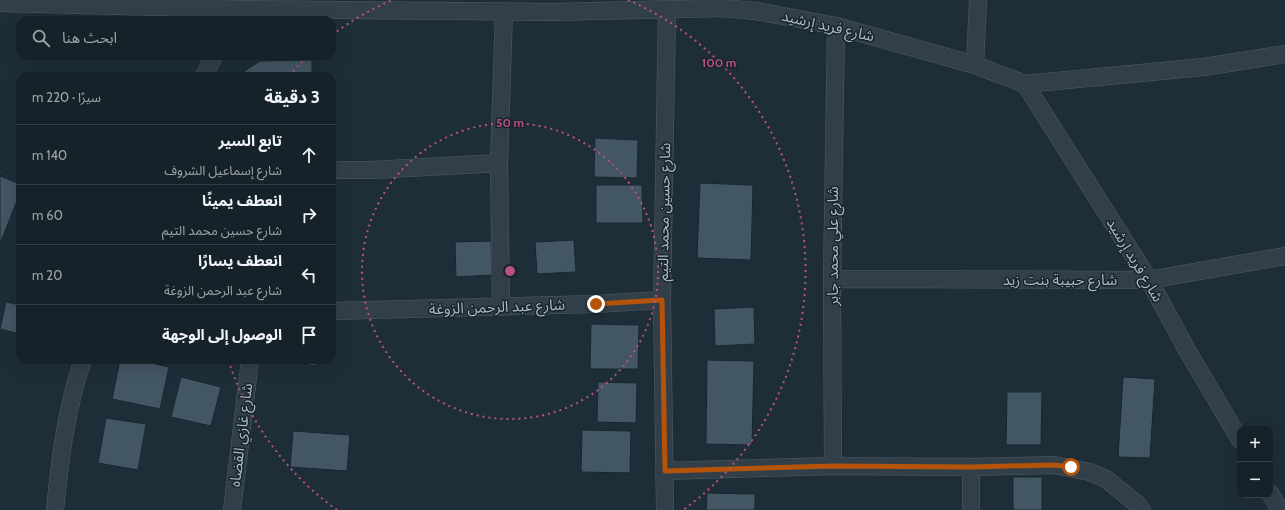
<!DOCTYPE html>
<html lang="ar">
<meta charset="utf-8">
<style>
:root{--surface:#16222a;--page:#232f36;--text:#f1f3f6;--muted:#9ea4a8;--line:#353f47}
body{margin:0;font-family:Cabin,"Noto Sans Arabic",sans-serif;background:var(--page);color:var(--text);direction:rtl}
.controls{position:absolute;right:12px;bottom:12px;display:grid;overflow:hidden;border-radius:8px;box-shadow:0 4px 16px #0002}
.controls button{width:36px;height:36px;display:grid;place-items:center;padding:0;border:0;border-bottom:1px solid var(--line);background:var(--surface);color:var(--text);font:20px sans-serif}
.stop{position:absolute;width:12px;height:12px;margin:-9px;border:3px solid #b45309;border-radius:50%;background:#fff}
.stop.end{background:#b45309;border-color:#fff;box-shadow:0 1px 4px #0008}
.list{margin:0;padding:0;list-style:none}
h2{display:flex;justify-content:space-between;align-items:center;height:52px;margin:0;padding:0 16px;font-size:17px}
h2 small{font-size:13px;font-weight:400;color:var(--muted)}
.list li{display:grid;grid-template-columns:26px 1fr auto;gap:12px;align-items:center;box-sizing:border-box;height:60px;padding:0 16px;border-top:1px solid var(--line)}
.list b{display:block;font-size:15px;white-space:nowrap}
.list p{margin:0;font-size:13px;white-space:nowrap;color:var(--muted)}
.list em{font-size:13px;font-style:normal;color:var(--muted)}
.icon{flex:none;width:22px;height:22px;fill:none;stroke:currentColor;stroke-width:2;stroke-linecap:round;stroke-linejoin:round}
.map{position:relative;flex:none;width:1285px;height:510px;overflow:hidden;direction:ltr}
.search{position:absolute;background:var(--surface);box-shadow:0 4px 16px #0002;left:16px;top:16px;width:320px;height:44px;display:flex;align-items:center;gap:10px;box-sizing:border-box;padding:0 14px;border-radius:12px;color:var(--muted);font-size:15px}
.panel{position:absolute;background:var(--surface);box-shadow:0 4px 16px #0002;left:16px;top:72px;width:320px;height:292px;border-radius:12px;direction:rtl}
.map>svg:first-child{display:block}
.building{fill:#435663;stroke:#19262f}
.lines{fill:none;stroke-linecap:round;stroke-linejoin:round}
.street-casing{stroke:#4f5d67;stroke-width:18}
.street{stroke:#323f49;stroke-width:17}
.route{stroke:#b45309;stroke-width:5}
.ring{fill:none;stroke:#ba5180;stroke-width:2;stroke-dasharray:2 4}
.labels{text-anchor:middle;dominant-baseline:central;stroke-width:3;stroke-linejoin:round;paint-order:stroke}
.street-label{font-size:15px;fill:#abbac6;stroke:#17242d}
.centre{fill:#ba5180;stroke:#17242d;stroke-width:2}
.ring-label{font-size:12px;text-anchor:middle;font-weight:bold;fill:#ba5180;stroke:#17242d;stroke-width:3;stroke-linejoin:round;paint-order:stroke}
</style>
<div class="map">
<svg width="1285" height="510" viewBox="0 0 1285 510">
<rect width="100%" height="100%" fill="#1e2e38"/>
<path class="building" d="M312 60V76H241L246 70 260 61Z
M595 138 638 140 637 178 594 177Z
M0 169 2 170 0 176 20 184V193L0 244Z
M700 183 753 185 751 260 697 258Z
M596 185H642L643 223H596Z
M574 240 576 272 537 274 535 242Z
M491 241 492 275 456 277 455 242Z
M6 302 20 305V334L0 329Z
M754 307 755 344 715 346 714 309Z
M591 324 639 325 638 369H590Z
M120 360H138L169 367 160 409 112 399Z
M283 360H318L315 366Z
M707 360 754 361 752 445 706 444Z
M181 377 221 387 211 426 171 417Z
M1123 377 1155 379 1150 458 1118 457Z
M598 382 637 383 636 423 597 422Z
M1007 392H1042L1041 445H1006Z
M106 418 146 424 138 470 98 463Z
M582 430 631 431 630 473 581 472Z
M293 431 350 435 347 471 290 467Z
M1013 477H1042V510H1013Z
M707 493 755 494V510H706Z"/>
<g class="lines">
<defs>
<path id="street" d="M0 3 238 9 552 12 722 8 756 11 836 26 975 65 1025 84 1204 67 1285 54
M975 65 978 0
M204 76 214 56
M1025 84 1149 280 1187 350 1240 440
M332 170H372L499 163
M832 279 1149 280 1285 256
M501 307 499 163 504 11
M332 311 596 304 662 300
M833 466 832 279 836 26
M971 467V510
M665 471 833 466 971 467 1054 465 1090 472 1106 479 1138 505 1142 510
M1270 493 1280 510
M55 510C60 460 66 408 83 360
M232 510 250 360
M665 510 662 300 667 9"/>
</defs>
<use href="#street" class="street-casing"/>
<use href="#street" class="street"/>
</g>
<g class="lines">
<path class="route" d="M596 304 662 300 665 471 833 466 971 467 1054 465 1071 467"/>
</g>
<g class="ring">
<circle cx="510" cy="271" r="148"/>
<path d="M337 510A295 295 0 0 1 229 362M289 76A295 295 0 0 1 307 57M332 35A295 295 0 0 1 392 0M628 0A295 295 0 0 1 683 510"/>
</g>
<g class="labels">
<g class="street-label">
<text transform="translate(828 26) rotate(13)">شارع فريد إرشيد</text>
<text transform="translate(664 212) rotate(-89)">شارع حسين محمد التيم</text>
<text transform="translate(833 246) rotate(-90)">شارع علي محمد جابر</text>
<text transform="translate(1135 260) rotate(59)">شارع فريد إرشيد</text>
<text x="1060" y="280">شارع حبيبة بنت زيد</text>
<text transform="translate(497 307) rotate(-2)">شارع عبد الرحمن الزوغة</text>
<text transform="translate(241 435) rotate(-83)">شارع غازي القضاه</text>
</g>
</g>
<circle cx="510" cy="271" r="6" class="centre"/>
<g class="ring-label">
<text x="719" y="67">100 m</text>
<text x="510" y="127">50 m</text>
</g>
</svg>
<div class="controls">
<button>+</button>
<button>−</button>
</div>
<div class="stop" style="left:1071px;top:467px"></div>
<div class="stop end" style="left:596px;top:304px"></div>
<div class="search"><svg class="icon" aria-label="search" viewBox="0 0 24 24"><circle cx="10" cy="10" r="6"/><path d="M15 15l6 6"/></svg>ابحث هنا</div>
<section class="panel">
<h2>3 دقيقة<small>سيرًا · 220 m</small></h2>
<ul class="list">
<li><svg class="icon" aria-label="ahead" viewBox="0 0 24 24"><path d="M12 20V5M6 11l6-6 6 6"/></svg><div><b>تابع السير</b><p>شارع إسماعيل الشروف</p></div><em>140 m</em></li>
<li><svg class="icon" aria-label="right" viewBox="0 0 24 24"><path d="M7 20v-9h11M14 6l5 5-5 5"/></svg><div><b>انعطف يمينًا</b><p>شارع حسين محمد التيم</p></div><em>60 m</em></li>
<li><svg class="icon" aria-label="left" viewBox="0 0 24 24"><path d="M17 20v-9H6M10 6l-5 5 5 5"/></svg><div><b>انعطف يسارًا</b><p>شارع عبد الرحمن الزوغة</p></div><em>20 m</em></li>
<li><svg class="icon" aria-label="arrive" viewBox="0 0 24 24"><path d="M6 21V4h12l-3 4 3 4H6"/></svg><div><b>الوصول إلى الوجهة</b></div></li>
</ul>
</section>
</div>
